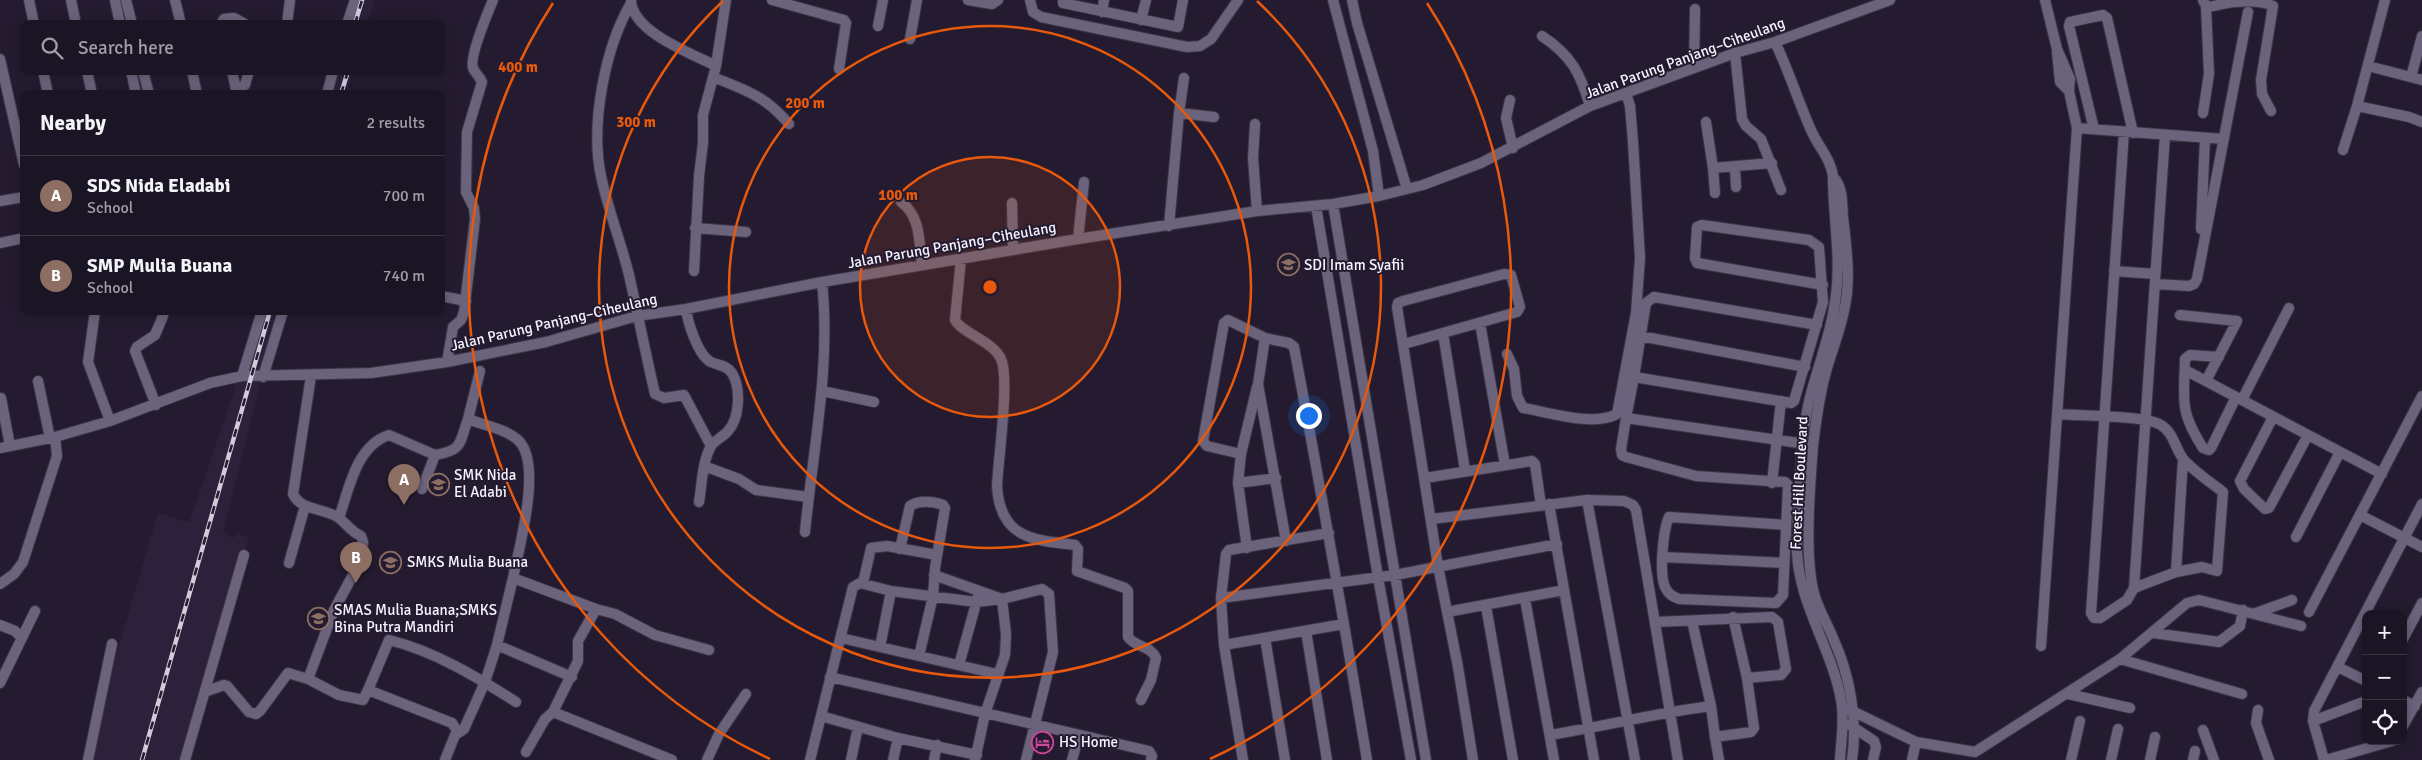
<!DOCTYPE html>
<meta charset="utf-8">
<style>
:root{--surface:#1b1424;--page:#241d2c;--text:#f1f3f6;--muted:#a09ea6;--line:#393341;--accent:#91b8fd}
body{margin:0;font-family:Signika,sans-serif;background:var(--page);color:var(--text)}
.controls{position:absolute;right:15px;bottom:15px;display:grid;overflow:hidden;border-radius:10px;box-shadow:0 2px 12px #0003}
.controls button{width:45px;height:45px;display:grid;place-items:center;padding:0;border:0;border-bottom:1px solid var(--line);background:var(--surface);color:var(--text);font:25px sans-serif}
.you{position:absolute;left:1308px;top:415px;width:18px;height:18px;margin:-12px;border:4px solid #fff;border-radius:50%;background:#1a73e8;box-shadow:0 0 0 8px #1a73e833}
.badge{display:grid;place-items:center;width:32px;height:32px;border-radius:50%;background:var(--accent);color:#fff;font-size:16px;font-weight:700}
.pin{position:absolute;translate:-50% -41px;filter:drop-shadow(0 1px 2px #0008)}
.pin::after{content:'';position:absolute;top:26px;width:18px;height:15px;background:inherit;clip-path:polygon(0 0,100% 0,50% 100%)}
.list{margin:0;padding:0;list-style:none}
h2{display:flex;justify-content:space-between;align-items:center;height:65px;margin:0;padding:0 20px;font-size:21px}
h2 small{font-size:16px;font-weight:400;color:var(--muted)}
.list li{display:grid;grid-template-columns:32px 1fr auto;gap:15px;align-items:center;box-sizing:border-box;height:80px;padding:0 20px;border-top:1px solid var(--line)}
.list b{display:block;font-size:19px;white-space:nowrap}
.list p{margin:0;font-size:16px;white-space:nowrap;color:var(--muted)}
.list em{font-size:16px;font-style:normal;color:var(--muted)}
.icon{flex:none;width:28px;height:28px;fill:none;stroke:currentColor;stroke-width:2;stroke-linecap:round;stroke-linejoin:round}
.map{position:relative;flex:none;width:2422px;height:760px;overflow:hidden}
.search{position:absolute;background:var(--surface);box-shadow:0 2px 12px #0003;left:20px;top:20px;width:425px;height:55px;display:flex;align-items:center;gap:12px;box-sizing:border-box;padding:0 18px;border-radius:10px;color:var(--muted);font-size:19px}
.panel{position:absolute;background:var(--surface);box-shadow:0 2px 12px #0003;left:20px;top:90px;width:425px;height:225px;border-radius:10px}
.map>svg:first-child{display:block}
.built{fill:#2c203b}
.lines{fill:none;stroke-linecap:round;stroke-linejoin:round}
.minor-casing{stroke:#3c3546;stroke-width:12}
.minor{stroke:#6b627b;stroke-width:10}
.rail-casing{stroke:#d1ccda;stroke-width:4.5}
.rail{stroke:#241b30;stroke-width:2.5;stroke-dasharray:8;stroke-linecap:butt}
.ring{fill:none;stroke:#e8590c;stroke-width:2.5}
.labels{text-anchor:middle;dominant-baseline:central;stroke-width:4;stroke-linejoin:round;paint-order:stroke}
.street-label{font-size:15px;fill:#f6f2fe;stroke:#241b30}
.poi-label{font-size:15px;fill:#f6f2fe;stroke:#241b30;text-anchor:start}
.centre{fill:#e8590c;stroke:#241b30;stroke-width:2.5}
.ring-label{font-size:15px;text-anchor:middle;font-weight:bold;fill:#e8590c;stroke:#241b30;stroke-width:4;stroke-linejoin:round;paint-order:stroke}
</style>
<div class="map">
<svg width="2422" height="760" viewBox="0 0 2422 760">
<rect width="100%" height="100%" fill="#241b30"/>
<path class="built" d="M353 0H374L367 24H346Z
M332 71H353L347 94H325Z
M258 311H282L262 377 223 533 233 538 238 533 249 538 217 629 181 760H85L158 513 189 522 233 395Z"/>
<g class="lines">
<defs>
<path id="minor" d="M29 0 34 24
M71 0 76 24
M115 0 120 24
M126 0 132 24
M175 0 181 24
M631 0C632 32 691 53 716 66
M772 0 844 20 846 23 839 69
M968 0 992 4 998 0
M1030 0 1033 12 1041 17 1187 47 1200 46 1211 39 1238 0
M1063 0V3L1178 27 1183 0
M1333 0 1373 151 1379 196
M1352 0 1357 23 1407 189
M2203 0 2206 6C2212 8 2216 5 2222 4 2236 1 2261 0 2273 6L2261 80 2262 94 2271 111
M2385 0 2357 106 2409 117 2422 122
M631 3C605 48 590 124 601 176 608 210 621 242 629 275 638 315 646 355 655 394L664 398 684 395 711 446
M1102 12 1104 0
M1141 20 1146 0
M221 24 224 19 234 18 245 24
M287 24 290 0
M347 24 355 0
M878 26 883 0
M1542 36C1572 56 1580 73 1590 106
M910 39 917 0
M1775 42C1789 71 1798 101 1811 130 1817 145 1832 160 1833 178 1833 216 1841 256 1836 295 1832 330 1819 363 1810 397 1802 430 1801 465 1799 499 1798 516 1796 534 1797 552 1799 604 1832 649 1841 700 1845 719 1841 740 1840 760
M2057 52 2060 82 2069 91
M1735 53 1742 119 1746 126 1761 139 1781 190
M0 59 24 165
M2368 66 2422 80
M1694 68 1695 9
M43 71 48 94
M87 71 92 94
M131 71 136 94
M143 71 149 94
M192 71 197 94
M232 71 237 94
M713 77C747 91 764 95 789 124
M2411 77 2422 36
M236 90 245 85 249 71
M327 94 333 71
M1510 100 1506 118 1513 148
M1179 113 1214 117
M2203 113 2209 74 2206 6
M1706 122 1713 168
M1255 124 1253 158 1257 211
M2077 128 2224 139
M2094 129 2069 26 2070 22 2103 15 2107 18 2133 133
M2343 150 2357 106
M1735 168 1736 187
M1833 177C1843 186 1842 203 1843 216 1846 245 1851 278 1845 306 1841 329 1832 350 1826 372 1819 396 1816 421 1813 446 1810 486 1804 555 1814 593 1818 609 1827 623 1833 638 1850 675 1858 720 1852 760
M1715 193 1713 168 1772 163
M0 201 24 197
M901 202C921 216 919 243 922 265
M1012 203 1013 250
M1333 204 1426 760
M1316 206 1378 577 1411 760
M1169 226 1179 113 1184 78
M695 228 746 232
M2201 229 2205 138
M1078 239 1084 182
M0 243 24 238
M961 259 955 320C962 333 994 342 1001 359 1010 379 998 461 997 486 1000 538 1032 540 1075 545L1078 549 1077 571 1125 588 1128 591V637C1136 648 1150 645 1156 658L1151 680 1141 700
M694 271 699 176 703 143V115L716 66 726 0
M2114 271 2155 274
M2155 284 2189 286 2194 284 2197 279 2248 12
M441 296 466 301
M686 309C688 323 697 352 709 361 717 366 726 364 732 373 741 388 740 418 728 431 723 437 715 440 711 446 702 462 702 485 699 502
M95 311 88 362 110 421
M2180 315 2237 321 2206 381
M1480 323 1505 465
M1443 333 1465 470
M1640 336 1805 367
M1265 338 1258 384 1286 541
M1404 344 1517 312 1520 307 1511 275 1504 274 1403 301 1398 303 1397 307 1438 566 1458 667 1473 760
M1507 354 1514 369 1517 396 1523 408C1548 412 1593 427 1617 414L1636 313 1640 258 1633 142 1630 106 1626 93
M2219 357 2190 355 2185 359C2184 400 2179 411 2203 448L2209 450 2211 448 2236 397
M447 362 453 327 461 320 464 312 475 219 474 208 466 192 467 132 482 82C480 77 475 73 473 68 469 57 488 12 493 0
M2185 370 2382 474
M480 371 468 419C483 425 506 429 518 440 543 463 519 548 513 578L596 609 578 641V661L553 712 672 760
M242 376 262 311
M263 377 283 311
M1634 377 1646 303 1654 297 1817 325
M38 381 50 438
M822 391 874 402
M1 398 10 446
M2242 400 2289 308
M156 405 135 351 137 347 155 335 163 316
M2057 414C2079 416 2145 415 2161 425 2174 433 2175 449 2184 460 2195 472 2210 482 2223 492L2217 571 2202 567 2176 572 2134 588 2127 600 2100 618H2094L2091 613 2124 132
M2273 417 2240 481 2244 489 2265 509 2269 508 2308 435
M1626 418 1621 449 1622 455 1626 457 1696 476 1785 482 1788 485 1783 595 1776 603 1679 599C1672 596 1668 594 1665 587 1659 574 1663 530 1669 517L1786 525
M1813 445 1626 418 1634 377 1791 403 1794 401 1823 302 1819 247 1809 240 1702 225 1697 227 1695 258 1697 263 1823 285
M0 448 55 437 110 421 210 383 242 376 371 373 447 362 546 342 637 316 686 309 822 282 1078 239 1257 211 1333 204 1379 196 1423 185 1481 163 1590 106 1735 53 1775 42 1890 0
M1241 454 1207 446 1203 441 1224 323 1228 320 1265 338 1289 343 1294 347C1320 485 1344 622 1367 760
M704 466 739 479 756 490 808 497
M1425 478 1532 461 1535 464 1541 505
M1238 483 1276 478
M1772 483 1781 401
M422 489 435 455C463 450 459 444 468 419
M1587 500 1635 760
M1549 504 1594 760
M2360 515 2422 547
M339 518C349 489 356 446 389 435L435 455
M1432 519 1587 500 1624 501 1633 505 1636 510 1678 760
M805 532C813 449 831 366 822 282
M2296 537 2340 452
M1247 548 1238 483 1241 454 1257 387
M900 549 910 506C919 500 933 501 943 505L945 508 935 568 933 596 919 656
M1663 557 1784 563
M289 563 305 506
M2176 572 2183 459
M934 575 1002 599 1006 634 1005 655 985 714 975 760
M863 583 871 548 887 546 937 555
M0 584 14 574 23 562 57 456 55 437
M2134 588 2165 135
M1221 598 1395 575 1557 544
M1525 599 1554 760
M1486 606 1513 760
M596 609 615 614 655 635 709 650
M1447 612 1564 590
M2309 612 2422 396
M2256 613 2292 600
M1733 617 1747 678
M1692 621 1711 706 1715 737
M1655 622 1772 617 1778 622 1786 669 1781 675 1747 678 1754 728 1751 732 1715 737 1719 760
M0 625 15 631 21 637
M1306 631 1327 760
M2153 633 2219 642 2240 626 2243 610
M841 638 997 674
M1265 638 1285 760
M2403 639 2422 603
M497 645 572 677
M1224 645 1344 624
M2041 646 2077 128 2069 91 2070 79 2057 49 2045 0
M880 647 891 591
M2120 659 2242 694
M959 665 978 596
M2338 667 2366 681
M830 677 1149 751 1152 756 1151 760
M308 679 334 610 360 562 363 542 361 536C350 531 347 524 339 518 325 508 301 511 293 494L311 376
M0 683 35 611
M368 690 389 640C434 651 477 677 516 702
M207 691 224 685 227 686 249 712 256 714 260 711 288 673 308 679 339 695 363 700 368 690 452 723 458 732
M2068 694 2130 708
M2403 700 2415 706
M1848 709 1916 742 1975 752 2120 659 2187 603 2199 600 2301 626
M2258 710 2256 723 2269 760
M821 716 898 738 977 755
M2313 721 2366 701
M1850 725 1874 741 1876 747 1873 760
M2403 726 2422 692
M2203 730 2214 760
M1550 735C1604 726 1657 713 1711 706
M526 752 545 719 553 712
M88 760 112 644
M185 760 244 555
M445 760 455 735 464 729 485 682 497 645 513 578
M707 760 719 734 746 694
M810 760 853 587 860 583 891 591 976 602 1002 599 1042 589 1049 594 1053 652 1026 760
M851 760 858 727
M893 760 898 738
M934 760 937 745
M1072 760 1079 735
M1243 760 1224 645 1221 598 1226 554 1229 550 1329 533
M1912 760 1916 742
M2071 760 2080 721
M2111 760 2118 729
M2150 760 2155 737
M2193 760 2195 751
M2324 760 2313 721 2314 711 2422 504
M2326 760 2392 741"/>
</defs>
<use href="#minor" class="minor-casing"/>
<use href="#minor" class="minor"/>
<defs>
<path id="rail" d="M355 24 362 0
M341 94 348 71
M142 760 270 311"/>
</defs>
<use href="#rail" class="rail-casing"/>
<use href="#rail" class="rail"/>
</g>
<circle cx="990" cy="287" r="130" fill="#e8590c" fill-opacity=".12"/>
<g class="ring">
<circle cx="990" cy="287" r="130"/>
<circle cx="990" cy="287" r="261"/>
<path d="M1257 1A391 391 0 1 1 723 1"/>
<path d="M770 759A521 521 0 0 1 553 3M1427 3A521 521 0 0 1 1210 759"/>
</g>
<defs>
<symbol id="school-ring" viewBox="-11 -11 22 22"><circle r="9.5" fill="#241b30" stroke="#8d6e63" stroke-width="1.5"/><path d="M0-5L7-2L0 1L-7-2ZM-4 1L0 2.5L4 1V4Q0 6-4 4Z" fill="#8d6e63"/></symbol>
<symbol id="hotel-ring" viewBox="-11 -11 22 22"><circle r="9.5" fill="#241b30" stroke="#d1479c" stroke-width="1.5"/><path d="M-6-4.5h1.5V1H6V5H4.5V3h-9V5H-6ZM-4 0a1.8 1.8 0 1 1 3.6 0ZM.5 0V-2.5h3Q6-2.5 6 0Z" fill="#d1479c"/></symbol>
</defs>
<g fill-rule="evenodd">
<use href="#school-ring" x="1276" y="252" width="25" height="25"/>
<use href="#school-ring" x="426" y="472" width="25" height="25"/>
<use href="#school-ring" x="378" y="550" width="25" height="25"/>
<use href="#school-ring" x="306" y="606" width="25" height="25"/>
<use href="#hotel-ring" x="1030" y="730" width="25" height="25"/>
</g>
<g class="labels">
<g class="street-label">
<text transform="translate(1685 58) rotate(-20)">Jalan Parung Panjang–Ciheulang</text>
<text transform="translate(952 245) rotate(-10)">Jalan Parung Panjang–Ciheulang</text>
<text transform="translate(554 322) rotate(-13)">Jalan Parung Panjang–Ciheulang</text>
<text transform="translate(1799 483) rotate(-87)">Forest Hill Boulevard</text>
</g>
<g class="poi-label">
<text x="1304" y="265">SDI Imam Syafii</text>
<text x="454" y="475">SMK Nida<tspan x="454" dy="17">El Adabi</tspan></text>
<text x="407" y="562">SMKS Mulia Buana</text>
<text x="334" y="610">SMAS Mulia Buana;SMKS<tspan x="334" dy="17">Bina Putra Mandiri</tspan></text>
<text x="1059" y="742">HS Home</text>
</g>
</g>
<circle cx="990" cy="287" r="8" class="centre"/>
<g class="ring-label">
<text x="518" y="72">400 m</text>
<text x="805" y="108">200 m</text>
<text x="636" y="127">300 m</text>
<text x="898" y="200">100 m</text>
</g>
</svg>
<div class="controls">
<button>+</button>
<button>−</button>
<button><svg class="icon" aria-label="locate" viewBox="0 0 24 24"><circle cx="12" cy="12" r="6"/><path d="M12 2v4M12 18v4M2 12h4M18 12h4"/></svg></button>
</div>
<div class="you"></div>
<div class="pin badge" style="left:404px;top:505px;background:#8d6e63">A</div>
<div class="pin badge" style="left:356px;top:583px;background:#8d6e63">B</div>
<div class="search"><svg class="icon" aria-label="search" viewBox="0 0 24 24"><circle cx="10" cy="10" r="6"/><path d="M15 15l6 6"/></svg>Search here</div>
<section class="panel">
<h2>Nearby<small>2 results</small></h2>
<ul class="list">
<li><span class="badge" style="background:#8d6e63">A</span><div><b>SDS Nida Eladabi</b><p>School</p></div><em>700 m</em></li>
<li><span class="badge" style="background:#8d6e63">B</span><div><b>SMP Mulia Buana</b><p>School</p></div><em>740 m</em></li>
</ul>
</section>
</div>
